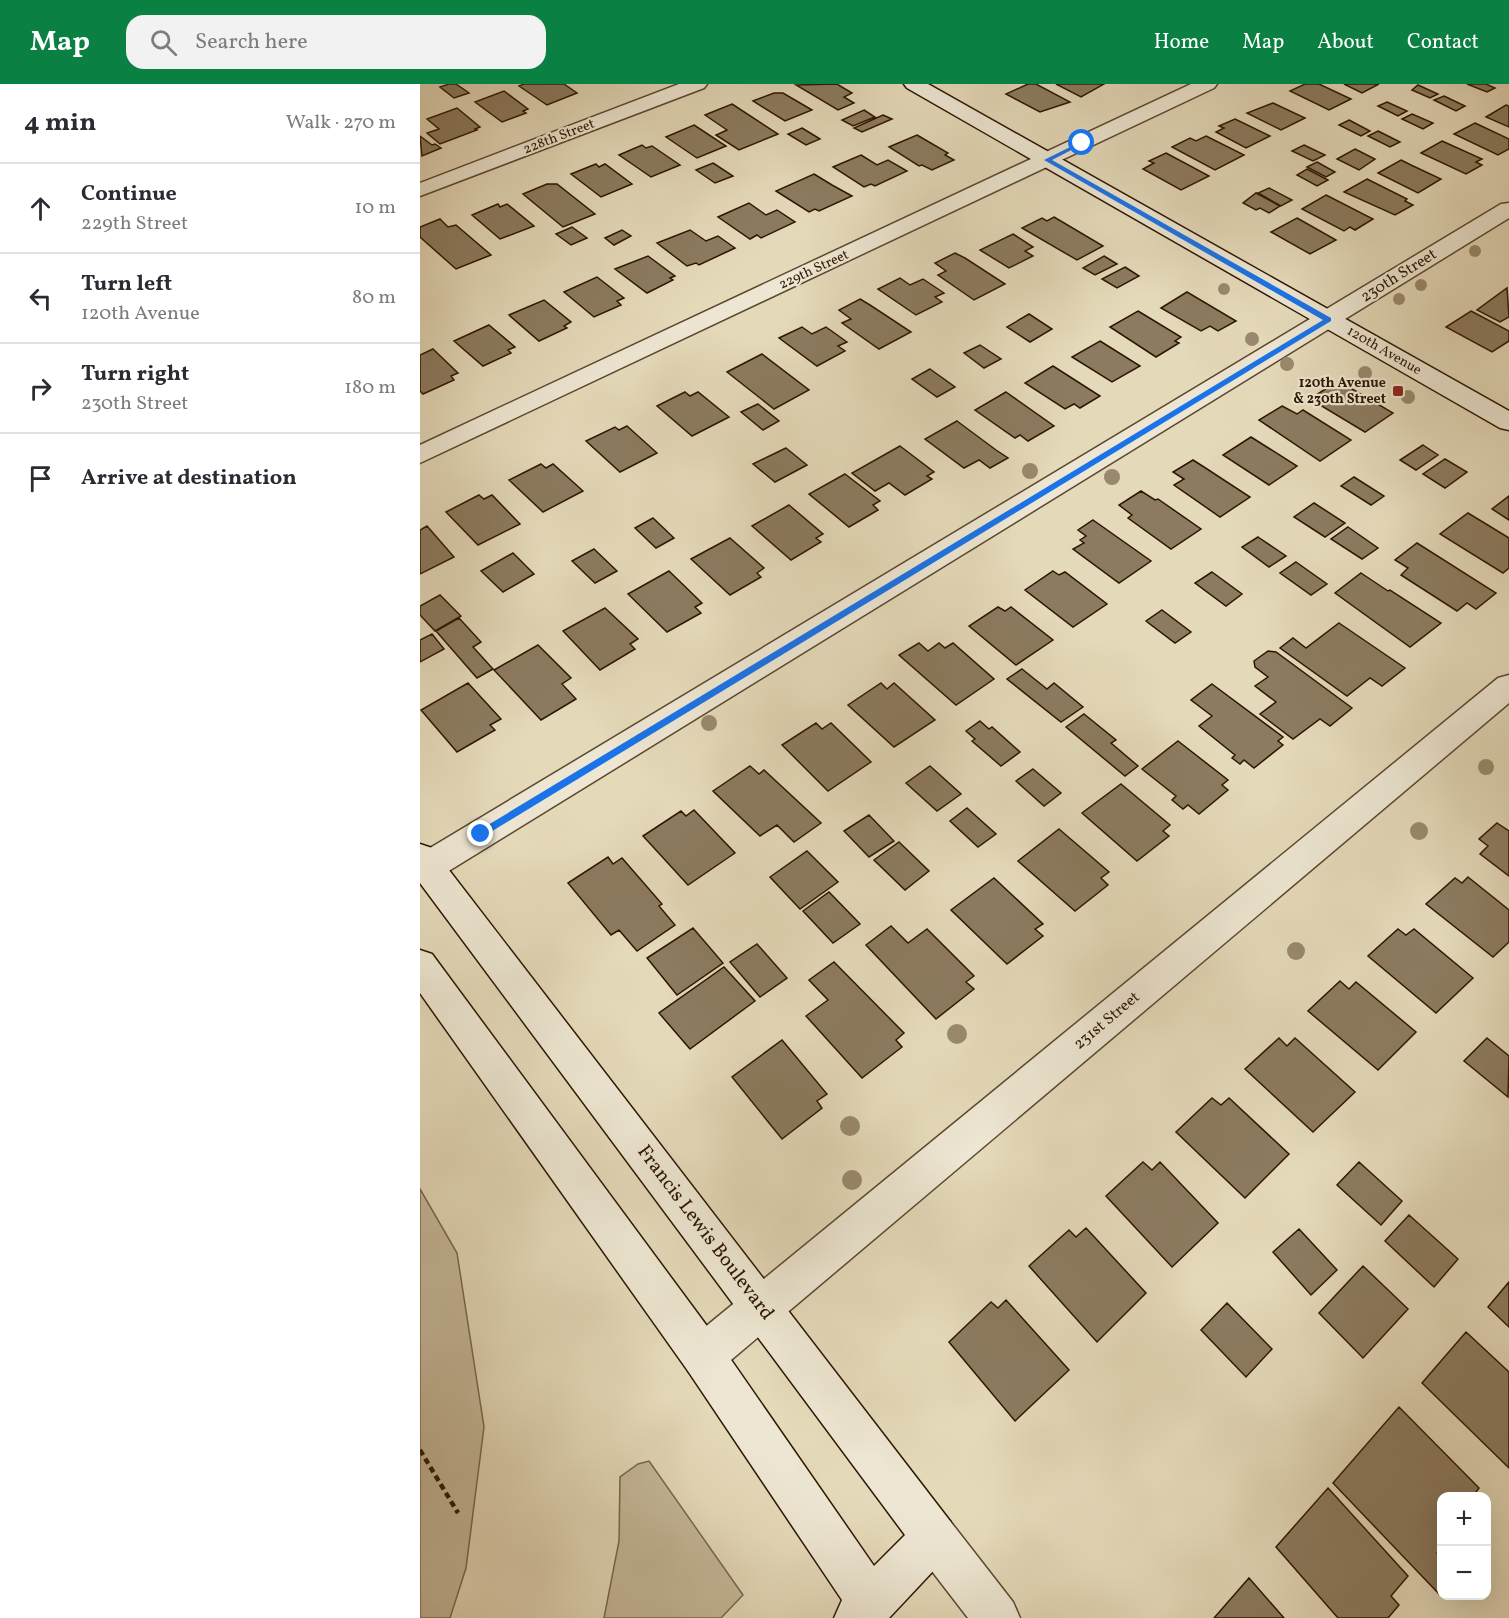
<!DOCTYPE html>
<meta charset="utf-8">
<style>
:root{--surface:#fff;--page:#f2f2f3;--text:#2b2b33;--muted:#7c7c81;--line:#e1e1e2;--accent:#0b8043}
body{margin:0;font-family:Vollkorn,serif;background:var(--page);color:var(--text)}
.controls{position:absolute;right:18px;bottom:18px;display:grid;overflow:hidden;border-radius:12px;box-shadow:0 6px 24px #0002}
.controls button{width:54px;height:54px;display:grid;place-items:center;padding:0;border:0;border-bottom:2px solid var(--line);background:var(--surface);color:var(--text);font:30px sans-serif}
.stop{position:absolute;width:18px;height:18px;margin:-14px;border:4px solid #1a73e8;border-radius:50%;background:#fff}
.stop.end{background:#1a73e8;border-color:#fff;box-shadow:0 2px 6px #0008}
.list{margin:0;padding:0;list-style:none}
h2{display:flex;justify-content:space-between;align-items:center;height:78px;margin:0;padding:0 24px;font-size:26px}
h2 small{font-size:20px;font-weight:400;color:var(--muted)}
.list li{display:grid;grid-template-columns:39px 1fr auto;gap:18px;align-items:center;box-sizing:border-box;height:90px;padding:0 24px;border-top:2px solid var(--line)}
.list b{display:block;font-size:22px;white-space:nowrap}
.list p{margin:0;font-size:20px;white-space:nowrap;color:var(--muted)}
.list em{font-size:20px;font-style:normal;color:var(--muted)}
.icon{flex:none;width:33px;height:33px;fill:none;stroke:currentColor;stroke-width:2;stroke-linecap:round;stroke-linejoin:round}
.map{position:relative;flex:none;width:1089px;height:1534px;overflow:hidden}
header{display:flex;align-items:center;gap:36px;box-sizing:border-box;height:84px;padding:0 30px;background:var(--accent);color:#fff}
header strong{font-size:28px}
nav{display:flex;gap:33px;margin-inline-start:auto;font-size:21px}
.search{width:420px;height:54px;background:var(--page);display:flex;align-items:center;gap:15px;box-sizing:border-box;padding:0 21px;border-radius:18px;color:var(--muted);font-size:22px}
main{display:flex}
aside{flex:1;background:var(--surface)}
.map>svg:first-child{display:block}
.green{fill:#c5b89a;stroke:#79674d;stroke-width:1.5}
.building{fill:#8c7b60;stroke:#2d1600;stroke-width:1.5}
.lines{fill:none;stroke-linecap:round;stroke-linejoin:round}
.street-casing{stroke:#5b472e;stroke-width:3}
.secondary-casing{stroke:#2d1600;stroke-width:3}
.path{stroke:#2d1600;stroke-width:4.5;stroke-dasharray:6 4;stroke-linecap:butt}
.street{fill:#ede6d2;fill-rule:evenodd}
.secondary{fill:#ede6d2;fill-rule:evenodd}
.tree{fill:#99896d}
.route{fill:#1a73e8}
.poi-dot{fill:#8f2418;stroke:#ede6d2;stroke-width:2}
.labels{text-anchor:middle;dominant-baseline:central;stroke-width:4.5;stroke-linejoin:round;paint-order:stroke}
.far-street-label{font-size:14px;fill:#2d1600;stroke:#ede6d2}
.far-poi-label{font-size:14px;font-weight:bold;fill:#2d1600;stroke:#ede6d2;text-anchor:end}
.street-label{font-size:16px;fill:#2d1600;stroke:#ede6d2}
.near-street-label{font-size:20px;fill:#2d1600;stroke:#ede6d2}
</style>
<header>
<strong>Map</strong>
<div class="search"><svg class="icon" aria-label="search" viewBox="0 0 24 24"><circle cx="10" cy="10" r="6"/><path d="M15 15l6 6"/></svg>Search here</div>
<nav><a>Home</a><a>Map</a><a>About</a><a>Contact</a></nav>
</header>
<main>
<aside>
<h2>4 min<small>Walk · 270 m</small></h2>
<ul class="list">
<li><svg class="icon" aria-label="ahead" viewBox="0 0 24 24"><path d="M12 20V5M6 11l6-6 6 6"/></svg><div><b>Continue</b><p>229th Street</p></div><em>10 m</em></li>
<li><svg class="icon" aria-label="left" viewBox="0 0 24 24"><path d="M17 20v-9H6M10 6l-5 5 5 5"/></svg><div><b>Turn left</b><p>120th Avenue</p></div><em>80 m</em></li>
<li><svg class="icon" aria-label="right" viewBox="0 0 24 24"><path d="M7 20v-9h11M14 6l5 5-5 5"/></svg><div><b>Turn right</b><p>230th Street</p></div><em>180 m</em></li>
<li><svg class="icon" aria-label="arrive" viewBox="0 0 24 24"><path d="M6 21V4h12l-3 4 3 4H6"/></svg><div><b>Arrive at destination</b></div></li>
</ul>
</aside>
<div class="map">
<svg width="1089" height="1534" viewBox="0 0 1089 1534">
<rect width="100%" height="100%" fill="#e4d9b9"/>
<filter id="stains"><feTurbulence type="fractalNoise" baseFrequency=".00333" numOctaves="4"/><feColorMatrix values="0 0 0 0 .2 0 0 0 0 .09 0 0 0 0 .02 0 0 0 .5 -.17"/></filter>
<radialGradient id="worn" r=".72"><stop offset=".6" stop-color="#630" stop-opacity="0"/><stop offset="1" stop-color="#630" stop-opacity=".3"/></radialGradient>
<path class="green" d="M0 1105 37 1169 64 1343 46 1484 30 1534H0Z
M229 1377 323 1511 301 1534H184L199 1457 200 1393 218 1380Z"/>
<path class="building" d="M29 0H36L49 9 34 14 20 3Z
M104 0H144L157 9 127 21 99 2Z
M417 0 432 9 424 13 434 19 418 26 376 1Z
M608 0H616L650 18 620 28 586 10Z
M636 0H684L661 13Z
M885 0H899L931 15 909 26 870 7Z
M924 0H959L942 9Z
M1047 0H1066L1075 4 1067 8Z
M998 1 1018 10 1010 14 992 6Z
M84 7 108 25 103 27 106 29 82 38 55 18Z
M354 9H363L392 26 365 37 333 17Z
M1024 12 1045 22 1036 27 1014 16Z
M967 18 987 27 978 32 958 22Z
M853 19 885 34 861 46 827 29Z
M312 20 358 50 319 66 296 51 307 46 285 31Z
M1086 21 1089 22V43L1066 33Z
M37 24 60 43 55 45 57 46 20 60 7 49 19 45 7 35Z
M444 26 455 33 433 42 422 36Z
M992 30 1013 39 1003 45 982 35Z
M463 31 472 35 442 48 434 44Z
M815 35 850 52 826 64 796 48 804 44 799 42Z
M929 36 950 47 941 52 919 41Z
M1055 39 1089 55V65L1078 71 1034 50Z
M274 41 306 62 277 74 246 53Z
M382 44 400 55 386 61 368 50Z
M958 47 980 58 970 63 948 52Z
M497 51 528 69 525 71 534 76 512 86 502 81 499 82 469 63Z
M0 52 12 61 15 60 21 64 2 72Z
M786 52 824 71 795 86 752 63 770 54 776 57Z
M1022 57 1062 75 1056 78 1062 81 1046 90 1001 69Z
M222 61 226 64 232 62 260 81 231 93 199 71Z
M884 61 905 71 893 77 872 67Z
M935 65 955 75 939 86 917 75Z
M746 69 789 92 761 106 723 85 734 79 729 77Z
M441 71 457 81 468 76 487 87 455 102 451 100 444 103 413 83Z
M981 76 991 81 1021 95 998 109 958 89Z
M897 78 915 88 906 93 887 83Z
M293 79 313 92 295 99 276 86Z
M176 80 179 83 185 80 212 100 181 113 151 90Z
M887 85 908 96 897 102 877 91Z
M394 90 412 101 432 112 399 127 395 125 389 128 356 107Z
M947 95 987 115 985 117 993 121 975 131 924 108Z
M127 100H137L175 130 143 143 103 110Z
M849 104 872 116 861 122 838 109Z
M836 109 860 122 849 129 840 124 836 126 823 119Z
M906 111 953 135 935 146 930 143 924 147 882 125Z
M329 119 346 131 357 126 375 138 341 154 337 151 330 155 298 133Z
M78 120 80 123 87 120 114 142 80 155 52 131Z
M634 133 683 162 657 176 602 144 622 134 627 137Z
M877 134 916 156 890 170 851 148Z
M20 135 28 143 36 141 71 171 36 185 0 153V143Z
M152 143 167 154 151 161 136 150Z
M202 146 211 152 194 161 185 154Z
M270 146 286 157 298 152 315 164 279 181 276 179 267 182 237 159Z
M593 150 613 163 605 167 613 172 589 184 560 166Z
M535 169 545 174 585 200 554 216 518 191 526 187 515 179Z
M228 172 255 192 250 194 253 196 227 209 195 185Z
M684 172 697 180 675 191 663 184Z
M705 183 719 192 697 204 682 195Z
M177 193 204 214 197 217 201 221 174 233 144 208Z
M480 194 490 201 503 195 524 209 515 213 522 218 496 231 458 205Z
M1087 204 1089 233 1080 238 1057 226Z
M767 208 816 237 798 247 790 242 781 247 741 224Z
M440 215 450 221 491 248 459 265 422 239 431 235 419 226Z
M124 216 151 238 144 242 147 244 119 257 89 231Z
M718 227 761 253 755 257 759 259 736 273 690 243Z
M1051 227 1089 247V257L1072 268 1026 243Z
M609 230 632 245 610 258 587 243Z
M69 241 95 263 88 266 91 269 63 282 34 257Z
M382 243 392 250 406 243 427 258 418 262 425 267 397 282 359 254Z
M680 257 720 282 692 298 652 273Z
M560 261 581 275 564 284 544 269Z
M13 265 38 289 31 292 34 296 3 310 0 307V271Z
M342 270 389 306 354 325 307 288Z
M633 282 680 312 660 324 654 320 645 325 605 299Z
M510 285 535 303 517 313 492 295Z
M913 300 918 303 924 300 973 329 945 348 890 315Z
M265 308 270 312 278 308 309 333 272 352 237 322Z
M586 308 634 342 608 357 600 351 595 354 555 326Z
M338 320 359 337 343 346 321 328Z
M862 322 877 330 883 326 931 356 900 377 839 336Z
M537 337 576 366 588 374 570 384 559 376 544 384 505 355Z
M207 342 237 369 200 388 166 357 195 343 199 346Z
M831 353 877 382 849 401 803 371Z
M1003 361 1018 371 996 386 980 376Z
M480 362 514 388 507 392 512 395 485 411 469 399 455 407 432 389Z
M366 364 387 381 355 398 333 380Z
M1025 375 1047 388 1025 404 1003 390Z
M773 376 784 383 830 413 800 433 754 401 764 395 753 388Z
M121 380 126 384 133 380 163 407 123 428 89 396Z
M425 390 460 417 453 421 458 426 429 443 389 410Z
M934 393 964 412 951 421 921 402Z
M721 407 735 416 738 415 781 445 751 465 708 434 712 431 699 421Z
M59 411 64 415 72 411 100 440 58 461 26 428Z
M1089 412V436L1072 425Z
M894 419 925 439 905 453 874 433Z
M369 421 403 450 396 454 401 458 371 476 332 442Z
M1048 429 1089 454V484L1083 489 1020 450Z
M233 434 254 454 236 464 215 444Z
M673 436 731 477 699 499 653 465 664 459 660 456 666 452 658 446Z
M7 442 34 473 0 490V446Z
M928 443 958 464 942 475 911 455Z
M838 453 866 472 849 483 822 463Z
M310 454 344 484 337 489 341 493 310 511 271 475Z
M997 459 1076 509 1056 525 1047 519 1037 527 981 491 988 484 975 476Z
M174 465 197 487 175 499 152 477Z
M93 469 114 490 83 508 61 487Z
M876 478 907 500 891 511 860 489Z
M249 487 282 519 275 523 281 529 247 548 208 510Z
M633 487 639 491 645 488 687 520 653 543 605 506Z
M792 488 822 510 806 522 775 499Z
M941 489 968 507 970 506 1021 539 990 563 915 509Z
M20 511 41 532 15 547 0 531V522Z
M578 523 585 527 591 523 633 556 596 581 549 542Z
M185 524 218 555 210 560 215 565 180 586 143 547Z
M742 526 771 548 755 559 726 537Z
M39 534 61 558 53 563 73 585 57 594 16 547Z
M919 539 985 584 962 602 950 594 927 612 860 564 873 554 886 564Z
M12 550 24 565 0 578V556Z
M499 559 508 567 519 559 525 564 533 559 574 595 536 621 479 571Z
M118 561 151 594 142 600 156 615 121 636 74 586Z
M848 567 856 568 932 624 910 642 900 635 873 655 840 630 856 618 835 602 848 593 835 583 834 577Z
M602 585 627 605 634 599 663 623 641 638 587 595Z
M48 599 81 635 70 641 75 646 37 668 1 626Z
M461 599 467 605 474 599 515 636 474 663 428 621Z
M792 600 863 653 858 657 863 661 834 684 824 676 820 680 812 674 815 671 779 642 792 632 771 616Z
M664 630 696 656 691 659 718 682 705 692 646 643Z
M560 637 569 645 572 643 600 668 581 682 552 657 555 655 546 647Z
M396 639 402 645 411 639 451 678 408 707 362 661Z
M758 657 808 696 802 701 808 706 779 730 768 721 763 725 752 716 756 712 722 685Z
M330 682 339 690 344 686 401 739 374 758 357 741 340 752 293 707Z
M510 682 541 710 517 727 486 699Z
M613 685 641 709 624 722 596 697Z
M701 700 750 741 743 747 749 752 717 777 662 729Z
M547 724 576 750 558 763 530 737Z
M274 726 315 769 268 801 223 752 261 727 266 732Z
M449 731 474 757 449 773 424 747Z
M1077 739 1089 747V792L1060 770 1068 762 1059 755Z
M639 745 689 788 681 794 688 801 655 827 598 777Z
M479 758 509 787 485 806 454 776Z
M387 767 418 798 380 825 350 793Z
M188 773 193 780 202 774 242 820 239 822 255 841 217 867 199 846 191 851 148 799Z
M1048 793 1089 826V858L1073 873 1006 820 1035 794 1042 799Z
M574 794 623 840 615 845 623 852 587 880 531 826Z
M409 808 440 840 413 859 383 827Z
M471 842 488 859 507 845 554 892 546 898 554 905 516 935 446 861Z
M273 844 303 879 257 911 227 874Z
M978 845 986 851 994 845 1053 894 1016 929 948 872Z
M337 860 367 894 340 913 310 878Z
M414 878 484 949 476 956 482 963 442 994 386 932 408 916 389 896Z
M304 883 335 917 270 965 239 929Z
M920 897 929 905 936 898 996 948 958 986 888 927Z
M859 954 867 962 875 954 935 1008 893 1048 825 985Z
M1067 954 1089 972 1088 1013 1044 977Z
M362 956 407 1010 397 1017 402 1024 362 1055 312 993Z
M792 1014 801 1021 809 1014 869 1070 825 1114 756 1048Z
M723 1078 732 1086 740 1078 798 1139 752 1183 686 1112Z
M939 1078 982 1117 961 1141 917 1101Z
M989 1131 1038 1175 1014 1203 965 1157Z
M666 1144 726 1209 677 1258 609 1182 649 1146 656 1153Z
M879 1145 917 1186 891 1211 853 1168Z
M943 1182 988 1225 943 1274 899 1229Z
M1089 1198V1243L1068 1223Z
M586 1216 649 1286 595 1337 529 1258 571 1218 578 1224Z
M807 1219 852 1265 826 1293 781 1246Z
M1046 1248 1089 1288V1384L1002 1299Z
M979 1323 1059 1404 1053 1412H1022V1464L1017 1469 1022 1473V1507L1019 1510 913 1399Z
M908 1404 988 1492 971 1512 979 1521 968 1534H918L856 1463Z
M829 1494 864 1534H794Z"/>
<g class="lines">
<defs>
<path id="street" d="M259 0H287L284 4 0 112V99Z
M771 0H797L794 4 0 379V361Z
M1089 119V134L19 793 7 797 0 794V770L1081 120Z
M1089 591V619L298 1287 283 1293 268 1287 262 1272 268 1257 1078 594Z
M514 1430 530 1437 593 1518 600 1534H548L498 1469 491 1453 498 1437Z"/>
<path id="secondary" d="M484 0H508L1089 327V346L1080 344 487 4Z
M0 760 12 764 530 1437 537 1453 530 1469 469 1534H414L422 1516 268 1287 0 909V866L12 870 298 1257 454 1482 485 1451 0 799Z"/>
</defs>
<use href="#street" class="street-casing"/>
<use href="#secondary" class="secondary-casing"/>
<path class="path" d="M0 1366 38 1429"/>
<use href="#street" class="street"/>
<use href="#secondary" class="secondary"/>
</g>
<g class="tree">
<circle cx="1055" cy="167" r="6"/>
<circle cx="1001" cy="201" r="6"/>
<circle cx="804" cy="205" r="6"/>
<circle cx="979" cy="215" r="6"/>
<circle cx="832" cy="255" r="7"/>
<circle cx="867" cy="280" r="7"/>
<circle cx="945" cy="289" r="7"/>
<circle cx="988" cy="313" r="7"/>
<circle cx="610" cy="387" r="8"/>
<circle cx="692" cy="393" r="8"/>
<circle cx="289" cy="639" r="8"/>
<circle cx="1066" cy="683" r="8"/>
<circle cx="999" cy="747" r="9"/>
<circle cx="876" cy="867" r="9"/>
<circle cx="537" cy="950" r="10"/>
<circle cx="430" cy="1042" r="10"/>
<circle cx="432" cy="1096" r="10"/>
</g>
<path class="route" d="M660 58 665 59 632 76 911 234V237L64 752H58V747L903 236 624 76Z"/>
<rect class="poi-dot" x="972" y="301" width="12" height="12" rx="3"/>
<g class="labels">
<g class="far-street-label">
<text transform="translate(139 53) rotate(-21)">228th Street</text>
<text transform="translate(394 186) rotate(-25)">229th Street</text>
<text transform="translate(964 267) rotate(30)">120th Avenue</text>
</g>
<g class="far-poi-label">
<text x="966" y="299">120th Avenue<tspan x="966" dy="16">&amp; 230th Street</tspan></text>
</g>
<g class="street-label">
<text transform="translate(979 192) rotate(-32)">230th Street</text>
<text transform="translate(687 937) rotate(-40)">231st Street</text>
</g>
<g class="near-street-label">
<text transform="translate(285 1149) rotate(53)">Francis Lewis Boulevard</text>
</g>
</g>
<rect width="100%" height="100%" filter="url(#stains)"/>
<rect width="100%" height="100%" fill="url(#worn)"/>
</svg>
<div class="controls">
<button>+</button>
<button>−</button>
</div>
<div class="stop" style="left:662px;top:59px"></div>
<div class="stop end" style="left:61px;top:750px"></div>
</div>
</main>
